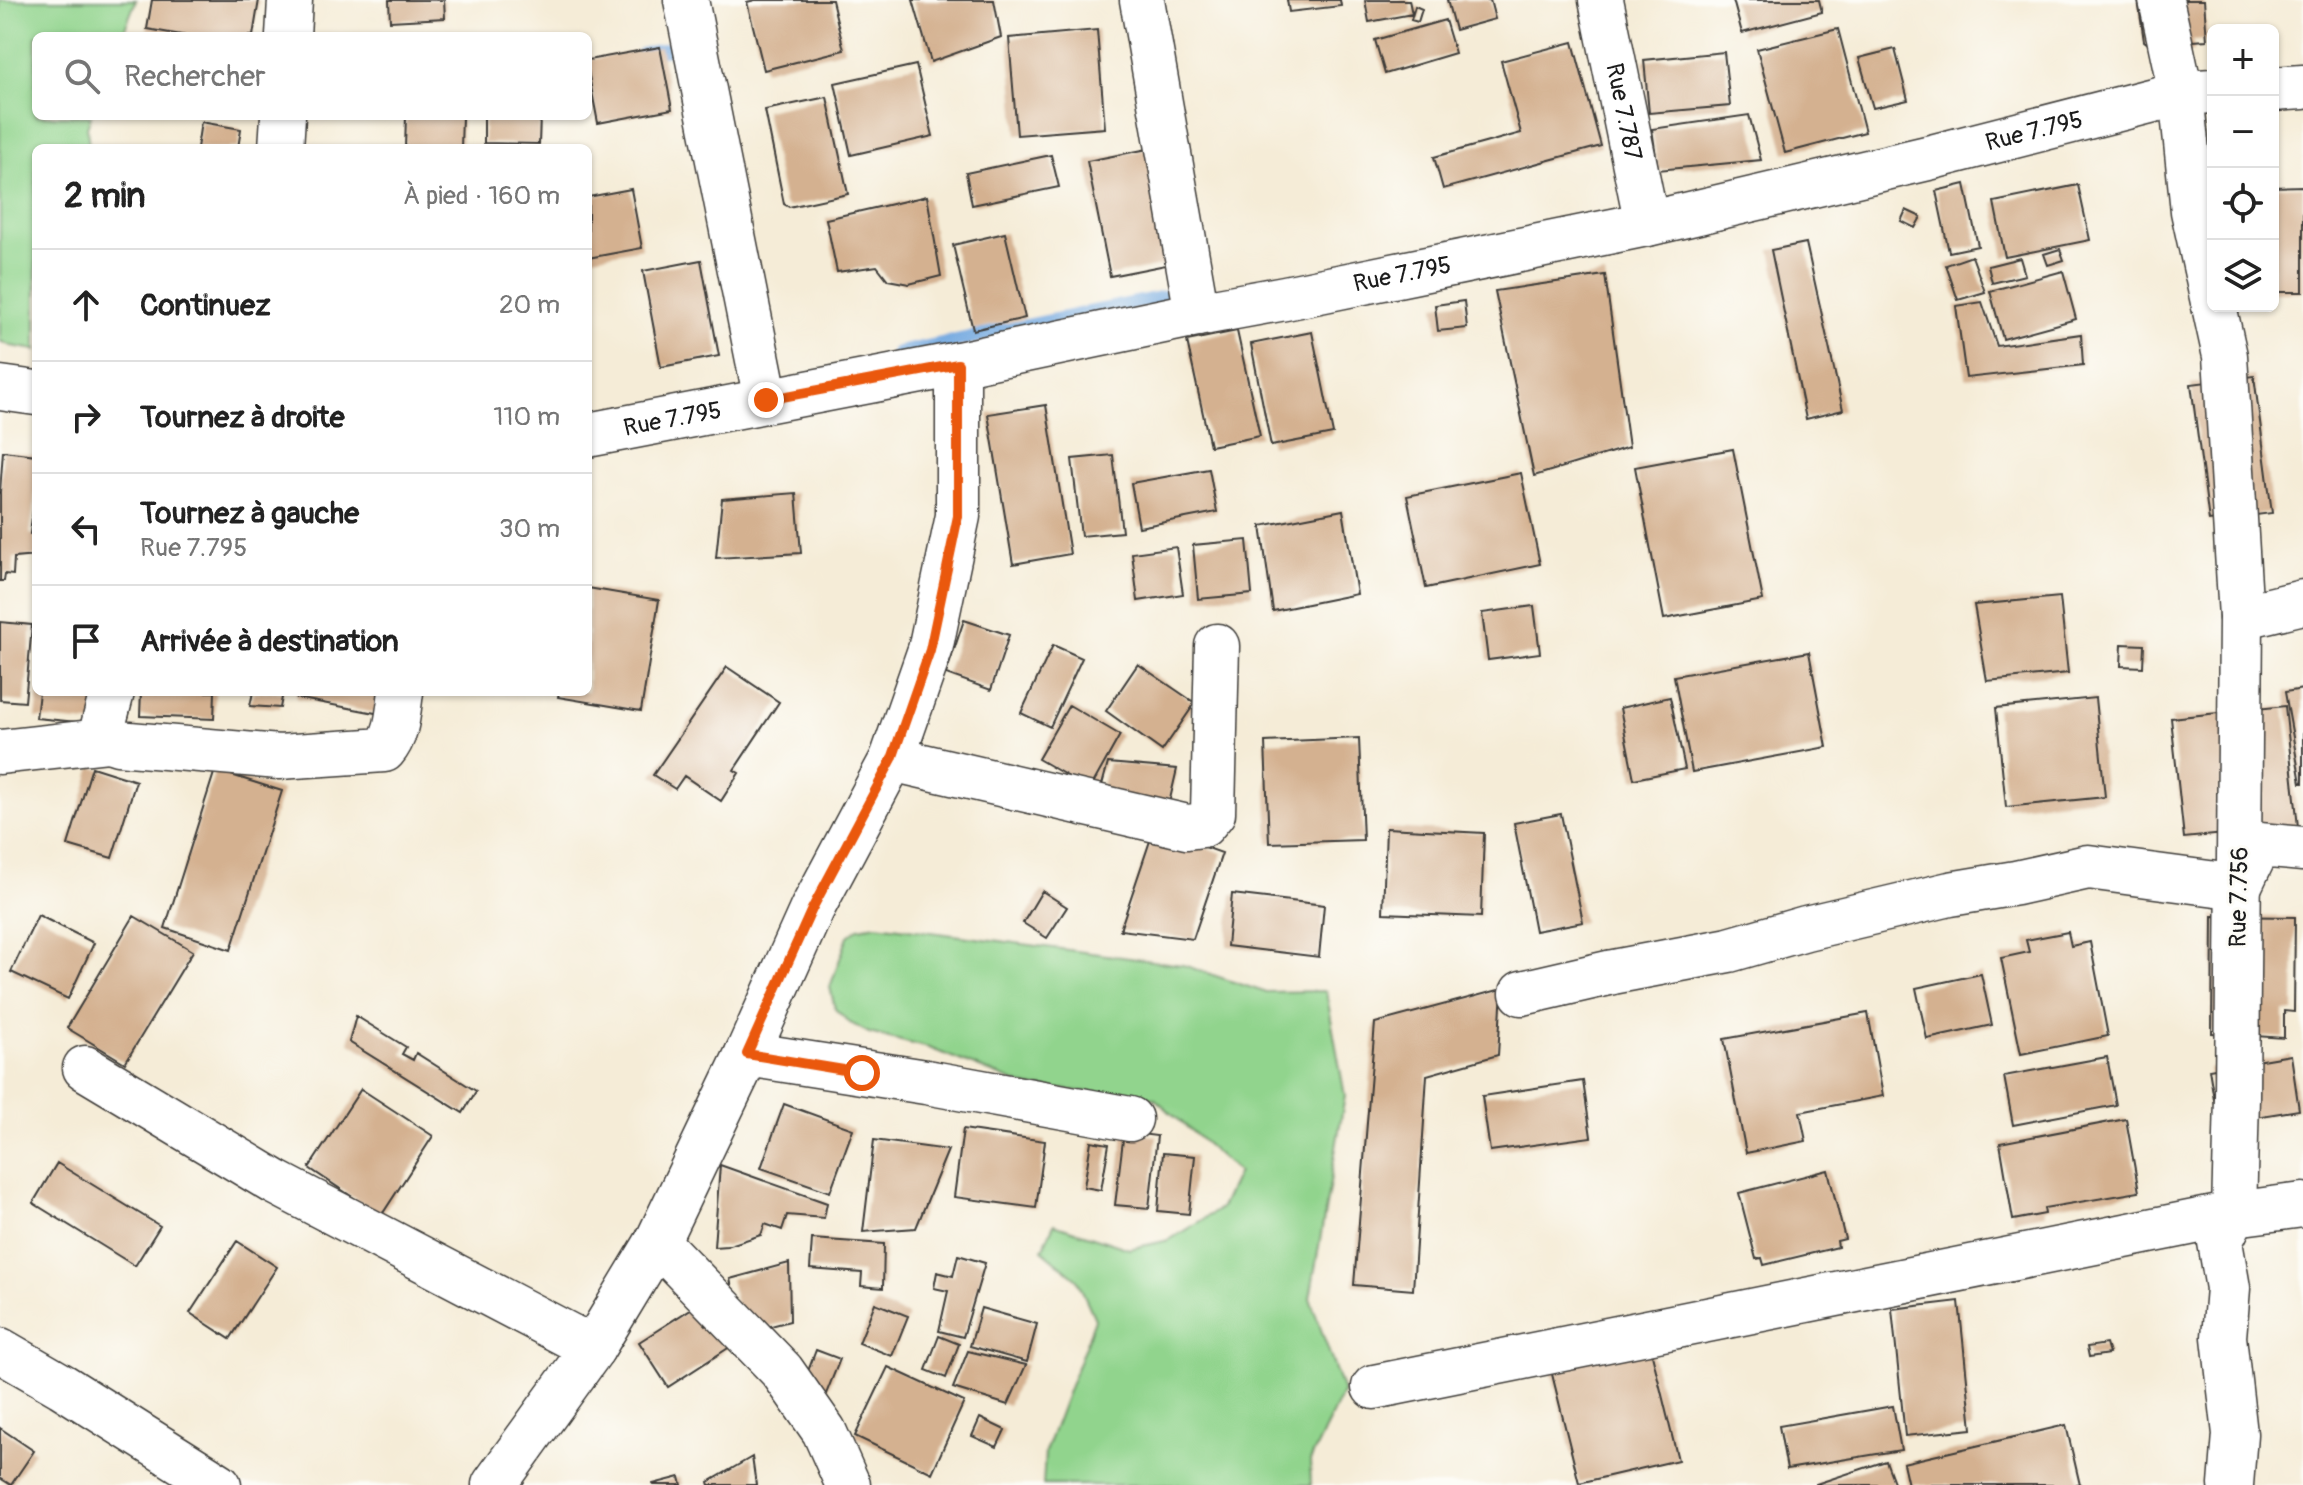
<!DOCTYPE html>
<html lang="fr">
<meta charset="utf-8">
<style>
:root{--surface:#fff;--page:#f2f2f2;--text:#222;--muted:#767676;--line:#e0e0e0}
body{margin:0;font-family:Pangolin,sans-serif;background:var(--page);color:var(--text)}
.controls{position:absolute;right:24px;top:24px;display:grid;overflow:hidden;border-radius:12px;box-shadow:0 2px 6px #0004}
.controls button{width:72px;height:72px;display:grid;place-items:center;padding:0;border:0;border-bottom:2px solid var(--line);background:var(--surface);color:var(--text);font:40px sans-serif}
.stop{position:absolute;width:24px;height:24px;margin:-18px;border:6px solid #ea580c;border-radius:50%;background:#fff}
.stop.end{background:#ea580c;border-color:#fff;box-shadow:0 2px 8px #0008}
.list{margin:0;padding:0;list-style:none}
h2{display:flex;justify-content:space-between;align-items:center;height:104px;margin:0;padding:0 32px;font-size:34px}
h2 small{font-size:26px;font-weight:400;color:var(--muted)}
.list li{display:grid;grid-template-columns:52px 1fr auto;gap:24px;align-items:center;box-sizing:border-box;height:112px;padding:0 32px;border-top:2px solid var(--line)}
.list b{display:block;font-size:30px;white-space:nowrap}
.list p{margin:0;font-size:26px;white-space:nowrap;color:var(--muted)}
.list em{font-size:26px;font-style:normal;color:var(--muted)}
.icon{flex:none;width:44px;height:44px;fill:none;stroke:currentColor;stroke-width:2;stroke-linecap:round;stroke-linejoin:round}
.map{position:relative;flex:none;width:2303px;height:1485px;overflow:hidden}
.search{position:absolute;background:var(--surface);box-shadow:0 2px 6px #0004;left:32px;top:32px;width:560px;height:88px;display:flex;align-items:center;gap:20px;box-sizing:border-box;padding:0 28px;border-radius:12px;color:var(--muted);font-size:30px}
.panel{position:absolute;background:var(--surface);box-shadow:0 2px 6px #0004;left:32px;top:144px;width:560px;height:552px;border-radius:12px}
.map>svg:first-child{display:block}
.green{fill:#91d48d;stroke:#567854;stroke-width:2}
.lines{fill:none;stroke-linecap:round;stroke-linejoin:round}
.stream{stroke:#72a8e0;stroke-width:14}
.building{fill:#d4b190}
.minor-casing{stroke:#3d3b38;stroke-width:47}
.minor{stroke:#fff;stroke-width:44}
.route{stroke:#ea580c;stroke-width:10}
.labels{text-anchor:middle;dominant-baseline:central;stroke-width:6;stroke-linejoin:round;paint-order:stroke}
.street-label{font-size:24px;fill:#1c1c1c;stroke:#fdfcf7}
</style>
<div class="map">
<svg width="2303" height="1485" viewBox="0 0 2303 1485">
<rect width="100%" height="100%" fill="#fdfcf7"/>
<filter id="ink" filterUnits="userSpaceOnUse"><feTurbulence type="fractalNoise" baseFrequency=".0125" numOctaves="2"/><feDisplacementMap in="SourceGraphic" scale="16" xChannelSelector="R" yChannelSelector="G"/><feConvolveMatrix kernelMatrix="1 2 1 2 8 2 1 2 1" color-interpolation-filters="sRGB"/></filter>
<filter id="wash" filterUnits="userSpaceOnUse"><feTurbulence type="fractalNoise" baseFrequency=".006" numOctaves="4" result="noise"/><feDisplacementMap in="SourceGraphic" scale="32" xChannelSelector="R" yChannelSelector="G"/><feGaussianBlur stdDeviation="1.8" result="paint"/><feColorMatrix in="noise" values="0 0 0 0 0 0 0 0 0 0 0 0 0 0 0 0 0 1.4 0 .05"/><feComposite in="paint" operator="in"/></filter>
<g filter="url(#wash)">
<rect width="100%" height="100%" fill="#f5ecd7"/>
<path class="green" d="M0 0H136L122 36H36V116H91L87 127 89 148H36V350L11 346 0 341Z
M877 925 1183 965 1264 992 1326 991 1345 1096 1310 1298 1343 1392 1310 1461 1311 1485H1043L1045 1452 1095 1319 1077 1279 1042 1250 1054 1224 1129 1249 1169 1240 1221 1208 1238 1172 1154 1098 1025 1086 929 1048 869 1033 850 1023 835 1009 830 987 848 936 858 928Z"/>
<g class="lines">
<path class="stream" d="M643 54 689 45
M898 353 1164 297"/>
</g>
<g id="blocks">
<path class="building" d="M152 0H259L253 36H187L147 29Z
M389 0H444L445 18 390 21Z
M755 0H832L844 50 764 70 747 2Z
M913 0H994L1001 37 931 62Z
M1287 0H1340L1341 6 1289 12Z
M1365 0H1409L1412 14 1369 22Z
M1447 0H1490L1495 19 1455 30Z
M1733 0H1819L1822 12 1742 33Z
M2138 0H2204L2207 40 2193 41 2194 52 2161 54 2144 41Z
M1415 6 1422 9 1418 22 1411 20Z
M1445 20 1455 53 1385 74 1375 40Z
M1838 29 1865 132 1785 153 1757 49Z
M1097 30 1105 128 1017 135 1009 38Z
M1573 42 1601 146 1443 189 1434 157 1521 133 1501 61Z
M660 47 672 109 598 123 588 71V60Z
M1895 49 1908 100 1873 108 1859 58Z
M1724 52 1730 106 1649 113 1644 60Z
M916 65 933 136 851 155 835 83Z
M827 97 848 194 789 207 784 204 765 110Z
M1749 115 1761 160 1658 170 1652 129Z
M406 116H462L461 148H405Z
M484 116H540L539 144 484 143Z
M201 122 241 129 238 148H197Z
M1148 149 1171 264 1110 276 1087 161Z
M1051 155 1059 187 972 205 966 173Z
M1965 184 1978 246 1949 252 1936 191Z
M2078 185 2090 240 2005 257 1994 202Z
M2303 186V292H2273V187Z
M631 189 642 248 588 258V197Z
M927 196 941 276 909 284 888 280 877 266 837 272 826 219Z
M1906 210 1921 217 1915 228 1901 221Z
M1005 233 1025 318 973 330 953 245Z
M1806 243 1843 410 1806 419 1771 250Z
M2060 249 2064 260 2048 265 2044 254Z
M1972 256 1985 292 1958 300 1946 265Z
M2020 258 2025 275 1992 283 1988 266Z
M701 260 719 356 661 367 643 271Z
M2063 271 2076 319 2003 339 1990 291Z
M1605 275 1629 447 1534 476 1495 291Z
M1464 301 1467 328 1438 331 1435 305Z
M1982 302 1997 346 2081 334 2083 365 1966 378 1956 306Z
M1237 331 1260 436 1210 446 1187 341Z
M1312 332 1333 434 1271 446 1251 344Z
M2254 376 2272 513 2209 521 2191 384Z
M1046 405 1070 554 1013 564 988 414Z
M1733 449 1763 600 1664 619 1635 467Z
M3 451 36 455V486L30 534 36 535V556L14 558 13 575 5 574 4 581H0V492Z
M1113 455 1122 532 1081 536 1072 459Z
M1209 469 1217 512 1139 527 1131 483Z
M1521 473 1540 564 1426 588 1407 496Z
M796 493 801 553 716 558 722 499Z
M1343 510 1357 594 1273 611 1261 526Z
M1247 540 1252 594 1198 599 1193 545Z
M1176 547 1183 594 1138 601 1132 553Z
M588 588 659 600 641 711 558 697 559 692H588Z
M2060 597 2068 673 1987 681 1974 605Z
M1534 606 1540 653 1488 660 1482 613Z
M964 620 1009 635 991 690 946 674Z
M0 622 32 625 25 702 0 700Z
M2122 644 2144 645 2143 667 2121 666Z
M1053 645 1082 658 1050 727 1021 713Z
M1809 652 1827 747 1692 772 1674 676Z
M1138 664 1195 703 1162 751 1106 711Z
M727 667 779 702 734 770 739 773 721 801 684 776 675 789 653 775Z
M2303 689V783H2301L2285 692Z
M39 692H101L98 724 36 718Z
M141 692H215L214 719 140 716Z
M253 692H283L280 708 250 706Z
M297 692H391L386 715 296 698Z
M1670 697 1685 769 1634 779 1620 708Z
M2095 698 2105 797 2006 807 1996 708Z
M1069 705 1120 735 1090 789 1038 759Z
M2285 706 2298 827 2184 838 2171 718Z
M1359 738 1363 840 1269 843 1265 742Z
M1108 763 1177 769 1167 812 1099 796Z
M92 767 136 781 112 858 68 845Z
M215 770 282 791 231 950 165 928Z
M1561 814 1583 922 1535 931 1514 823Z
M1386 828 1484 833 1481 917 1383 913Z
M1154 829 1222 853 1193 939 1120 930Z
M1042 891 1067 907 1047 938 1023 923Z
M1232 894 1324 905 1319 957 1227 946Z
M38 915 94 943 68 999 11 972Z
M134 916 193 951 125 1063 67 1028Z
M2213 916 2295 917 2294 1012 2284 1011V1038L2212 1033Z
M2068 932 2071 946 2090 942 2108 1036 2021 1054 2001 958 2029 952 2026 940Z
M1981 974 1992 1025 1927 1039 1916 988Z
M1502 989 1498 1055 1427 1075 1413 1290 1354 1285 1375 1023Z
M1868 1013 1883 1096 1800 1112 1806 1141 1746 1153 1724 1039Z
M356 1016 406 1047 402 1054 413 1060 416 1053 476 1091 463 1113 349 1042Z
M2291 1055 2299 1110 2218 1123 2209 1069Z
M2107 1057 2116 1105 2013 1125 2004 1076Z
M1583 1081 1591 1137 1490 1151 1482 1096Z
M361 1089 433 1136 381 1216 309 1168Z
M784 1104 853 1129 830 1192 761 1168Z
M2126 1119 2139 1192 2044 1208 2045 1214 2013 1220 2000 1143Z
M963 1129 1045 1141 1036 1208 954 1197Z
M1124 1132 1157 1136 1149 1208 1115 1205Z
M874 1140 948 1150 916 1228 863 1232Z
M1091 1141 1109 1144 1101 1190 1084 1187Z
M1163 1153 1195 1156 1189 1214 1158 1211Z
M57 1163 160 1226 135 1266 33 1203Z
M720 1165 827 1203 824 1218 787 1215 782 1230 765 1224 761 1235 727 1246 714 1247Z
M1828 1170 1845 1239 1837 1241 1838 1247 1764 1265 1762 1258 1756 1259 1739 1193Z
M812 1239 884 1244 883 1288 861 1286 862 1273 810 1269Z
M237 1241 277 1267 230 1339 190 1313Z
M958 1255 985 1263 963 1337 939 1331 948 1291 934 1288 937 1272 953 1276Z
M789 1263 790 1321 752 1331 740 1321 730 1279Z
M708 1298 736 1343 668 1387 639 1342Z
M1959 1301 1972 1429 1905 1436 1892 1309Z
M875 1303 908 1316 892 1356 859 1343Z
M981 1308 1037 1324 1027 1362 970 1346Z
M939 1336 959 1344 946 1378 926 1370Z
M1649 1342 1678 1460 1579 1483 1550 1366Z
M2106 1344 2109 1354 2089 1357 2087 1347Z
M816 1350 840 1359 824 1399 801 1390Z
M968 1351 1026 1365 1008 1405 953 1388Z
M888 1367 964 1402 932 1473 855 1436Z
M1893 1406 1901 1450 1787 1469 1779 1426Z
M980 1418 1005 1430 997 1447 972 1436Z
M2066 1425 2080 1485H1908L1903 1463Z
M0 1428 34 1451 11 1485 0 1478Z
M752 1457 756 1485H710L709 1482Z
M1886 1461 1895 1485H1816V1484Z
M680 1477 682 1485H654L653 1484Z"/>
</g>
</g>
<g filter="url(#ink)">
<use href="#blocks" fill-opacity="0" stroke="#3d3b38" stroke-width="2"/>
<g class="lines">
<defs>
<g id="minor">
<path d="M686 0 766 400"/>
<path d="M1142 0 1197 314"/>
<path id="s1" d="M1601 0 1647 224"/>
<path d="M2161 0 2181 93 2193 211 2213 302"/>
<path d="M288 36 290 0"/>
<path d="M2273 89 2303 87"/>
<path d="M281 148 283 116"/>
<path d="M2214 306 2225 356 2241 617 2237 1097 2234 1214 2220 1242 2228 1288 2224 1337 2235 1434 2231 1485"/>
<path d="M0 388 36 393"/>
<path id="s2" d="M588 435 958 364 1197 314 1285 298 1647 224 1932 157 2181 93 2213 91"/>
<path d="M2241 617 2303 602"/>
<path d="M112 692 102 730 109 740 118 743 279 757 384 750C398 734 398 712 401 692"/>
<path d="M0 752 109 740"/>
<path d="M892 759 1187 827 1203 825 1213 813 1217 646"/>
<path d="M1522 993 1613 972 1729 950 1806 928 1950 894 2016 883 2088 867 2239 887 2259 845 2303 849"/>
<path d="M747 1054 926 1082 1130 1119"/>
<path d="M85 1068 275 1182 593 1348"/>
<path d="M657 1242 782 1371 824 1431 848 1485"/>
<path d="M0 1350 62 1386 219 1485"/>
<path d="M1374 1387 2234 1214 2303 1205"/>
<path d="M494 1485 593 1348 657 1242 747 1054 812 909 892 759 930 650 958 516V364"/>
</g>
</defs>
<use href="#minor" class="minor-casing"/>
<use href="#minor" class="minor"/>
</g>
</g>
<g class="lines" filter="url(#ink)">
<path class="route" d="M766 400 958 364V516L930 650 892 759 812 909 747 1054 862 1073"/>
</g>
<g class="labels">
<g class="street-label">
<text stroke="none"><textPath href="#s1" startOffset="114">Rue 7.787</textPath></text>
<text stroke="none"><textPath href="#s2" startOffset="1478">Rue 7.795</textPath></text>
<text stroke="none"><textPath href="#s2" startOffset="830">Rue 7.795</textPath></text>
<text stroke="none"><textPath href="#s2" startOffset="86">Rue 7.795</textPath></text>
<text transform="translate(2239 897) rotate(-89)">Rue 7.756</text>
</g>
</g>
</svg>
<div class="controls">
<button>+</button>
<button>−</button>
<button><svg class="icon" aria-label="locate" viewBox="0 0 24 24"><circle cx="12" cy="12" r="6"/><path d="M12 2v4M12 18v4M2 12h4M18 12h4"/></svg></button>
<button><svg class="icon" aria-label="layers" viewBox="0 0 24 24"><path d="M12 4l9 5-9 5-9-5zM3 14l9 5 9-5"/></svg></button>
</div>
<div class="stop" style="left:862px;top:1073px"></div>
<div class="stop end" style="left:766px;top:400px"></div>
<div class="search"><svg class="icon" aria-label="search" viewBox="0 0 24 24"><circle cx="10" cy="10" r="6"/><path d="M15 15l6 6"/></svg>Rechercher</div>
<section class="panel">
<h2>2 min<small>À pied · 160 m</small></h2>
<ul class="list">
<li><svg class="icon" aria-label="ahead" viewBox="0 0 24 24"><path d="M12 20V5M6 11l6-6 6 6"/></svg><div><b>Continuez</b></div><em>20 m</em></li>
<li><svg class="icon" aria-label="right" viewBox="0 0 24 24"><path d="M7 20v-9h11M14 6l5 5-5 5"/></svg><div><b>Tournez à droite</b></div><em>110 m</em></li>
<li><svg class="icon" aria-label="left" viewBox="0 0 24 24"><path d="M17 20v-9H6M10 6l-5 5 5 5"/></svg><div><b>Tournez à gauche</b><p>Rue 7.795</p></div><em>30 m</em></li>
<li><svg class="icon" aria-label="arrive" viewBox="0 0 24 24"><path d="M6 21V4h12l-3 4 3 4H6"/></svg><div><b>Arrivée à destination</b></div></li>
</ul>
</section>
</div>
